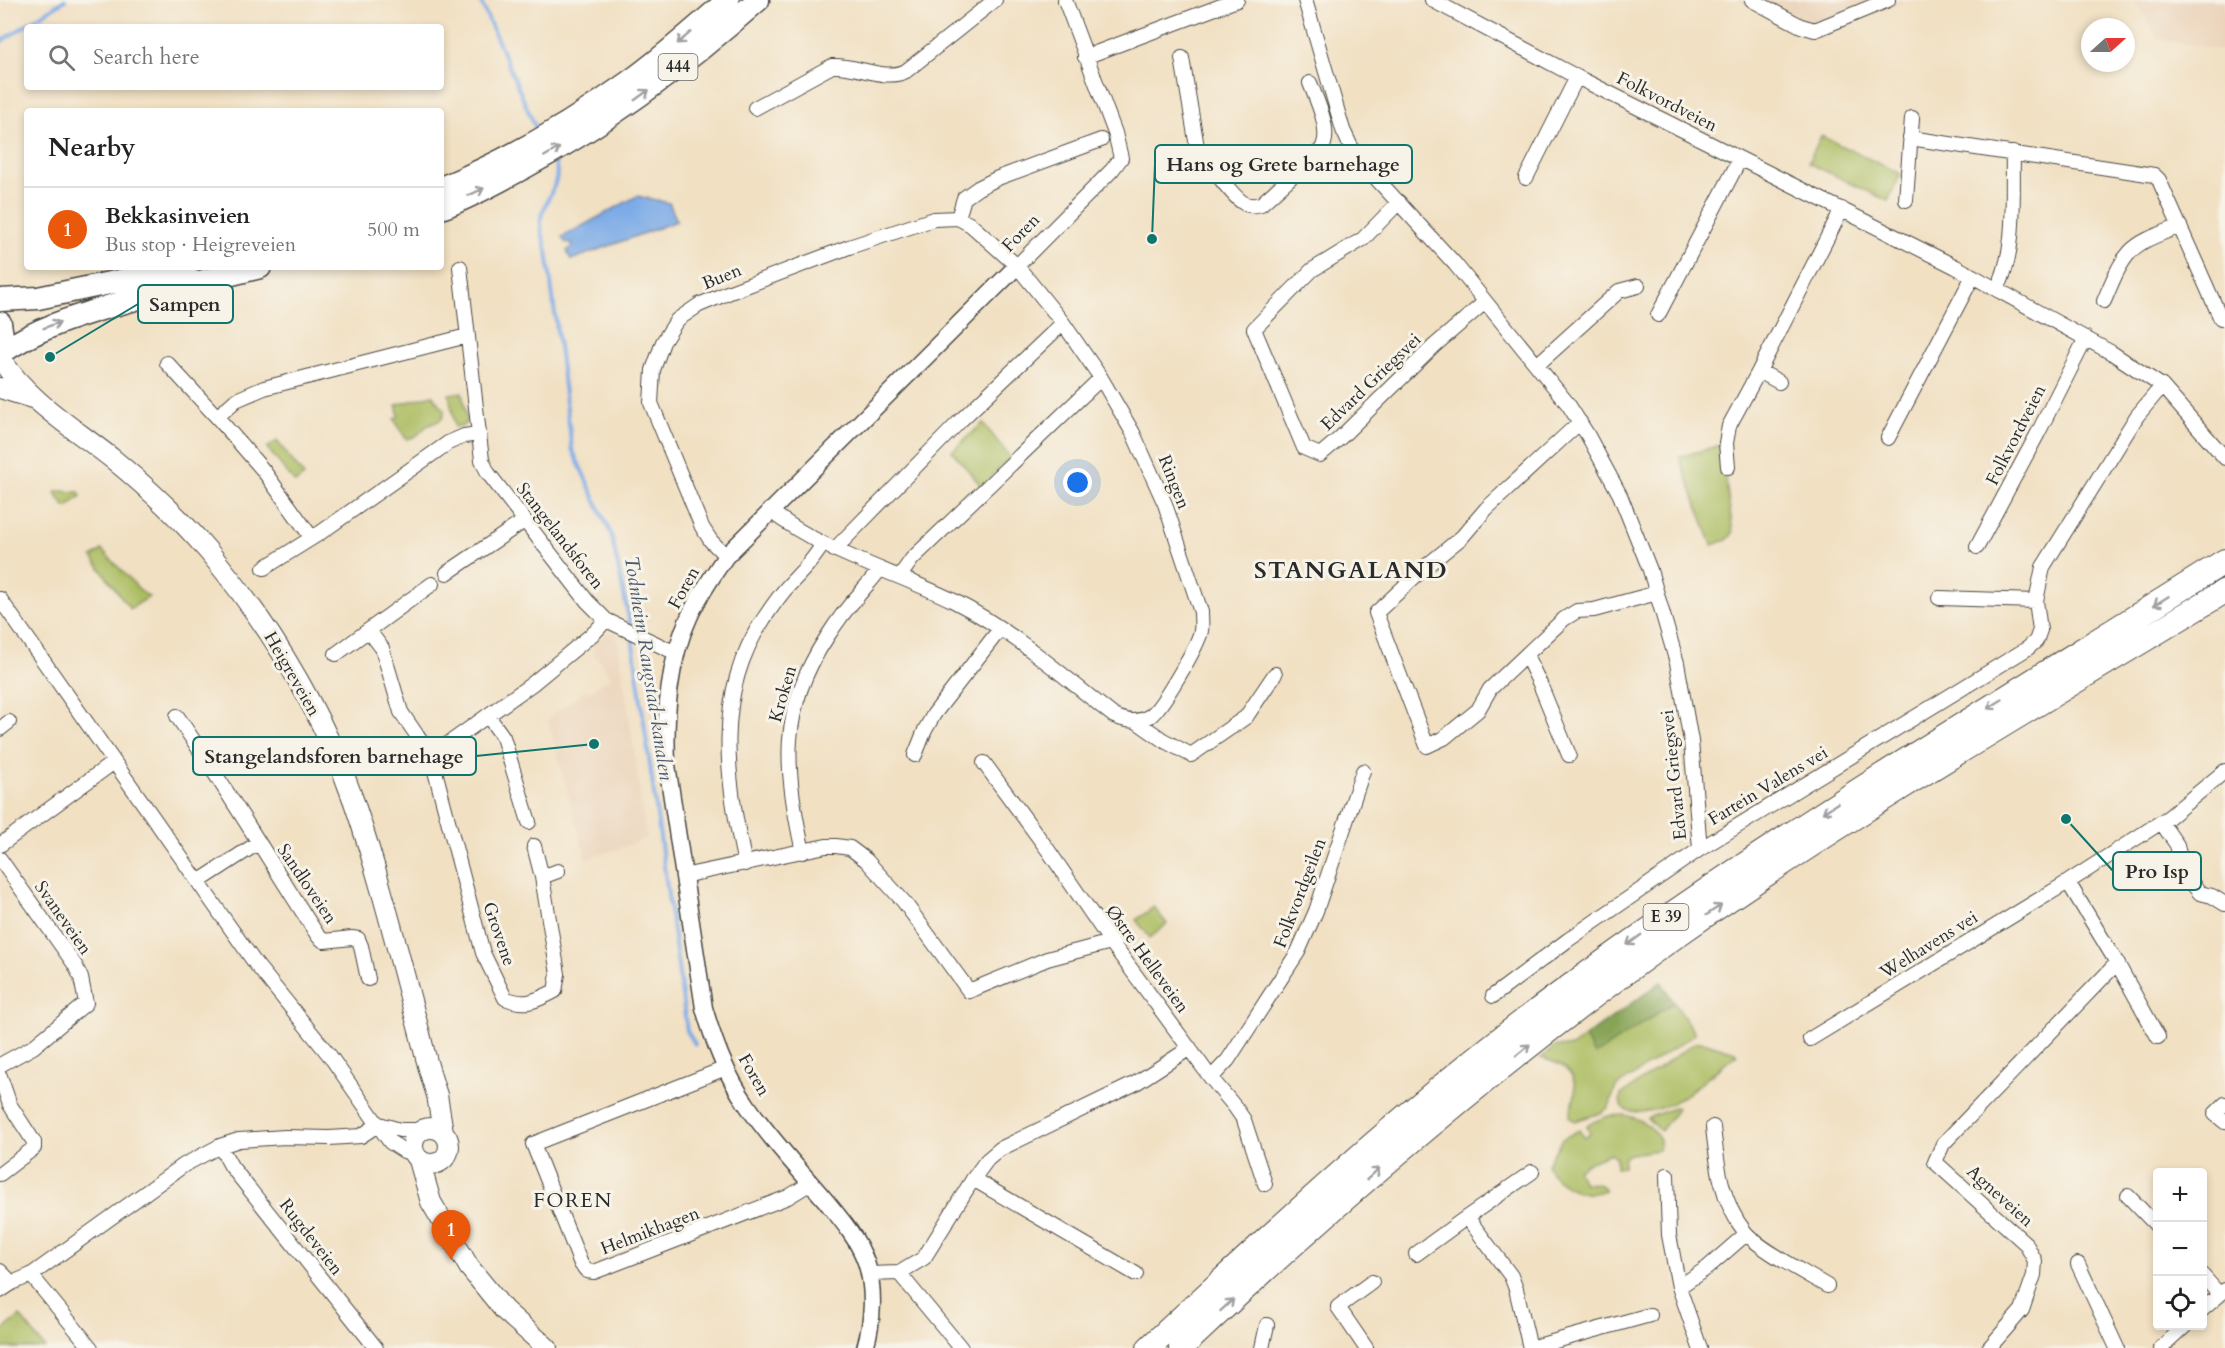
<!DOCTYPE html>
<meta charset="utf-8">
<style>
:root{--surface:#fff;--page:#f6f6f6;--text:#222;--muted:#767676;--line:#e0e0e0;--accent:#ea580c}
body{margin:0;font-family:Cardo,serif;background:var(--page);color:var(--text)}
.controls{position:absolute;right:18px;bottom:18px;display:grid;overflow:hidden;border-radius:6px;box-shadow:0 3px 9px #0003}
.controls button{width:54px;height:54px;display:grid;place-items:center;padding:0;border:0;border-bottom:2px solid var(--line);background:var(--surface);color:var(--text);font:30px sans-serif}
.compass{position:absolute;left:2081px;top:18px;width:54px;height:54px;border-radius:50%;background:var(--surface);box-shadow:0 3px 9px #0003;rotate:69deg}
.you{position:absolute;left:1078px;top:483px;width:21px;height:21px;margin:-15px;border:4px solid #fff;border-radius:50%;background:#1a73e8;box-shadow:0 0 0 9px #1a73e833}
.badge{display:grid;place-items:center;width:39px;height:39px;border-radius:50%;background:var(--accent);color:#fff;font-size:20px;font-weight:700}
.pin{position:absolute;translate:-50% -50px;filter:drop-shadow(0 2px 3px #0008)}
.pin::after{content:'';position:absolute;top:32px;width:21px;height:18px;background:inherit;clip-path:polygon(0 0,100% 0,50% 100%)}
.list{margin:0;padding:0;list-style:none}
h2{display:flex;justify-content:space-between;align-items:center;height:78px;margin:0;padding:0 24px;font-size:26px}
h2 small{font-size:20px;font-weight:400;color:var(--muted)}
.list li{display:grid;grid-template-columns:39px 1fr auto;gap:18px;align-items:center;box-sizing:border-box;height:84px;padding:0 24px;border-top:2px solid var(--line)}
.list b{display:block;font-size:22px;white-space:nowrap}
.list p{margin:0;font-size:20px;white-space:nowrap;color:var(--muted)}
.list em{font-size:20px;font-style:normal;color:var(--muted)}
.icon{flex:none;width:33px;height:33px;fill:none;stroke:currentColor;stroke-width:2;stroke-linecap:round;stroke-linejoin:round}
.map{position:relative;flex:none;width:2225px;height:1348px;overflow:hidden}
.search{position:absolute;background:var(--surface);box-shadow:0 3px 9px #0003;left:24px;top:24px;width:420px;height:66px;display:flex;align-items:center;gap:15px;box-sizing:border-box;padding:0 21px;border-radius:6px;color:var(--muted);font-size:22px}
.panel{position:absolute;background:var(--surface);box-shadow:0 3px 9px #0003;left:24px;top:108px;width:420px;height:162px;border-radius:6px}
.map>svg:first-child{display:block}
.built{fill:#ebd3b9}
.green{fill:#aabc5f;stroke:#6a7445;stroke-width:1.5}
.forest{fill:#87a456;stroke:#596840;stroke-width:1.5}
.water{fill:#7dabe7;stroke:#546b89;stroke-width:1.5}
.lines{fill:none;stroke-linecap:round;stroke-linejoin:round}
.stream{stroke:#7dabe7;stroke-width:4}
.minor-casing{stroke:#494642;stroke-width:16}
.tertiary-casing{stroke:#494642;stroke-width:19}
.secondary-casing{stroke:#494642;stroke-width:22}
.trunk-casing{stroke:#494642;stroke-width:25}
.motorway-casing{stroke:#494642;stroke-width:26}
.minor{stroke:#fff;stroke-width:14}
.tertiary{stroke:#fff;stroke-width:16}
.secondary{stroke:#fff;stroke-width:20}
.trunk{stroke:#fff;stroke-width:22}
.motorway{stroke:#fff;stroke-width:24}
.oneway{stroke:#a0a0a0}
.labels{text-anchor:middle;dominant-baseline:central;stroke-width:6;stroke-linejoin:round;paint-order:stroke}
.shield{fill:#f7f3e8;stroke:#686764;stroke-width:1.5}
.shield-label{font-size:16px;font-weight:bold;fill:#2b2b2b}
.street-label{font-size:18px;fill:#2b2b2b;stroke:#f7f3e8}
.water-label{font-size:20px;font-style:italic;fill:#48586d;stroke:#f7f3e8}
.neighbourhood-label{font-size:20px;letter-spacing:1.5px;fill:#2b2b2b;stroke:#f7f3e8}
.district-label{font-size:24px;font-weight:bold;letter-spacing:1.5px;fill:#2b2b2b;stroke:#f7f3e8}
.leader{fill:none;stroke:#0f766e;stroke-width:2}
.callout-dot{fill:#0f766e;stroke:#f7f3e8;stroke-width:2}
.callout{fill:#f7f3e8;stroke:#0f766e;stroke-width:2}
.callout-label{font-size:20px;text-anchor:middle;font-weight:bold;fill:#2b2b2b}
</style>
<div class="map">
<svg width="2225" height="1348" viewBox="0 0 2225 1348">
<rect width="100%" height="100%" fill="#f7f3e8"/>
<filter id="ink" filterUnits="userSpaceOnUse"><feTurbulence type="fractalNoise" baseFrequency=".0167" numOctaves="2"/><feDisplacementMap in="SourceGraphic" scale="12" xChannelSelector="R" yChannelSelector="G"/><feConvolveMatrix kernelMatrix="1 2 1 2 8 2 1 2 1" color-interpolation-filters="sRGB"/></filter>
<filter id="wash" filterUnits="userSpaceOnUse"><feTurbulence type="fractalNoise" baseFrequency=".008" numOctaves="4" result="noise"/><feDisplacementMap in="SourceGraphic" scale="24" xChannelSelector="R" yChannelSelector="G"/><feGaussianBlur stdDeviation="1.35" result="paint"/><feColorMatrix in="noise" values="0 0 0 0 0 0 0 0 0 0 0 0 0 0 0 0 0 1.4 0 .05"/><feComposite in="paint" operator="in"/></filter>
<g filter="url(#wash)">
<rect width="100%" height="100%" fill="#f1e0c2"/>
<path class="built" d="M1738 0H1906L1816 39Z
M2135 0H2225V51L2158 39Z
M612 632 617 634 647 839 586 859 548 720 553 714 586 690 588 693 604 681 612 678 592 651 593 644 607 634Z"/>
<path class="green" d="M1821 136 1901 174 1888 201 1808 163Z
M462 392 467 421 463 426 455 427 449 394Z
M433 395C435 400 443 406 444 411 445 422 433 422 427 426 419 432 418 438 406 439L394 419 399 416 396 405Z
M983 423 1010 457 982 487 952 451Z
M277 441 304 476 295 483 267 448Z
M1721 445 1733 533 1727 540 1712 545 1679 457Z
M57 491 79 492 81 496 67 507H65L55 493Z
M102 550 141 591 149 597 130 609 92 557Z
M1154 907 1167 924 1150 938 1136 920Z
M1674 1002 1695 1034 1616 1087 1609 1107 1601 1113 1575 1121 1570 1118C1569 1108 1574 1103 1575 1094 1577 1070 1559 1063 1541 1058L1556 1046 1572 1047 1585 1037 1595 1054Z
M1696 1042H1703L1735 1052 1737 1055C1706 1075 1668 1122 1627 1110 1620 1107 1619 1102 1621 1095Z
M1676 1107 1677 1109 1661 1131 1647 1118Z
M1625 1115C1641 1119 1663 1130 1659 1150L1630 1154 1624 1157 1623 1167 1616 1168V1158L1611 1153 1586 1164 1577 1171 1584 1183C1592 1184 1601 1182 1605 1190 1599 1192 1592 1194 1585 1193 1571 1191 1550 1178 1547 1164L1562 1139 1579 1130 1584 1137 1590 1133 1587 1126 1588 1124 1608 1116Z
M20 1316 45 1348H0V1332Z"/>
<path class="forest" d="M1661 982 1674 1002 1595 1055 1585 1037Z"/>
<path class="water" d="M637 196 669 203 677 221 571 260 567 251 572 247 571 243H566L562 237Z"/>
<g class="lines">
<path class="stream" d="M480 0 537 131
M0 42 65 0
M553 159C565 180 545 197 541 218 539 227 545 242 547 251L572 449 611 534 631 628
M632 636 687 1031 695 1044"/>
</g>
</g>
<g filter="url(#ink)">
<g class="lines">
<defs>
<path id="minor" d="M1305 0 1343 130 1351 147 1362 163 1455 264 1568 404 1587 434 1620 495 1650 570 1677 663 1691 741 1700 849
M1432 0 1577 77 1956 267 2112 353 2162 386 2225 458
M1752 0 1801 26 1815 30 1888 0
M1085 57 1237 0
M1182 58 1197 147 1201 154C1213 167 1229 193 1242 202 1248 206 1255 206 1261 204L1321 150C1333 133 1317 101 1310 83
M755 108 832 66C856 64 884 82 906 71L995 0
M1910 138 2154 175 2159 180 2221 319
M1526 178 1577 77
M1906 200 1912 118
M1399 202 1363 239 1312 270 1254 329 1304 448 1320 455 1340 438 1434 346 1485 302
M958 218 964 198 978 188 998 178 1101 140
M1017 266 1112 170 1121 158 1115 133 1065 0
M460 267 479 434 482 460 488 473 587 601 606 620 676 653
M1997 289C2017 253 2012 194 2013 153
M2104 301C2111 285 2118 265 2130 252 2142 239 2164 233 2180 226
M1658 315 1740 159
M167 363 217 417 263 470 312 538
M1537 365 1619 291 1638 286
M1759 371 1779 382
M217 417 236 400 264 388 467 336
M1580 422 1486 509 1462 537 1424 568 1376 613 1427 746 1444 738 1478 710 1490 689 1564 619 1577 611 1594 610 1657 593
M1888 438 1973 276
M1728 467 1726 443 1729 426 1759 371 1842 209
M1977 547 2038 433 2086 338
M834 550 961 420 1063 323
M726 556 711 541 702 527 651 403 653 370 663 342 677 320 699 305 730 292 849 247 934 219 958 218 971 225 1017 266 1063 323 1101 378 1133 433 1165 504 1201 612C1201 618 1202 625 1201 631 1198 645 1162 708 1150 716 1138 723 1127 722 1114 716 1063 676 1013 631 954 601 891 570 826 554 769 510
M264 568 320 533 448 443 464 436 479 434
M447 573 524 521
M900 576 912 559 1101 378
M1939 598 2036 601
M0 599 255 963 330 1056 390 1142 404 1151 415 1155
M369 631 382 648 401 712 431 756 483 953 505 998C526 1007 535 1001 555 991L558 974 542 877 534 846
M336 654 432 584
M1526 655 1540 684 1569 755
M177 716C226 788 271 863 318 936L324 941 352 938 358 939 361 946 368 979
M488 716 503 737 529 822
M1136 721 1163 740 1191 755 1246 717 1275 674
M0 729 9 722
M915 755 925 730 934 714 1000 629
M431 756 532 684 595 632 606 620
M984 763 1048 850 1111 942 1211 1078 1235 1107 1244 1120 1265 1184
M2161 822 2177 845 2183 872 2200 893 2212 896 2225 904
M0 845 114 762
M803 852C785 769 778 711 827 637 836 623 846 609 857 597 865 587 873 579 880 569
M0 859 75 965 81 978 86 1003 33 1047 0 1065
M745 864C727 781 713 695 763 620 771 608 780 594 791 583 802 571 814 560 822 545
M683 876 826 846H836L850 848 866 860 904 902 969 991 1047 959 1111 942
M542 877 558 871
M198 882 258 843
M2068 882 2117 963 2158 1037
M1493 996 1568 940 1700 849 2028 648 2036 641 2040 630 2036 601 2043 567 2137 416 2162 386
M1810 1039 2068 882 2169 817 2225 771
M726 1068 533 1144 581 1264 587 1271 594 1272 788 1197 811 1183
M0 1076 10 1105 34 1142V1148L0 1174
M1211 1078 1228 1060 1298 952 1316 911 1363 771
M2225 1104 2215 1114 2225 1122
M379 1124 400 1130H421
M1713 1127C1717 1164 1721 1202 1745 1232 1759 1249 1807 1274 1827 1286
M220 1146 231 1166 376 1348
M1667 1175 1669 1235 1679 1287 1700 1348
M973 1179 1136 1274
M2128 1196 2158 1227
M1416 1254 1467 1217
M2078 1264 2117 1348
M0 1271 12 1283
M899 1273 924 1258 973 1179 987 1160 1000 1149 1136 1083 1190 1048
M869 1274 899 1273 961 1348
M31 1275 91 1348
M2202 1275 2219 1294
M1679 1287 1707 1268 1746 1234
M0 1291 12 1283 31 1275 184 1165 220 1146 239 1140 285 1137 329 1138 361 1136 379 1124
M2202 1310 2225 1290
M1262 1348 1267 1325
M1366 1348 1338 1307 1372 1282
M1530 1348 1516 1289 1511 1276 1467 1217 1532 1172
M1530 1348 1650 1315
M1989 1348 2022 1310 2034 1275 2035 1261 2026 1244 1935 1162 1943 1144 2117 963
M2161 1348 2185 1326"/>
<path id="tertiary" d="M865 1348C873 1321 875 1289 866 1262 858 1239 841 1219 826 1201 799 1169 770 1139 747 1105 726 1075 714 1042 704 1008L667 765C665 714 668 662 690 615 700 594 713 575 726 556L1017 266"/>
<path id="secondary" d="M0 358C29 402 74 428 114 460 148 488 181 519 209 552 270 626 322 711 354 802 380 878 399 957 420 1034 425 1055 430 1075 437 1095L443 1132
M0 388 32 398
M413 1146a18 18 0 1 1 36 0a18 18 0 1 1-36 0Z
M419 1160 431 1202 469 1267 504 1310 547 1348"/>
<path id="trunk" d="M441 188C507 161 571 124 629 82 664 57 696 28 728 0
M441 208C469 198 497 182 523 168 609 122 685 65 758 0
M0 300 38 298 186 267
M0 323 3 342 0 356
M1 353C35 329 74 317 114 305 162 291 211 279 260 267"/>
<path id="motorway" d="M1149 1348C1278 1228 1409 1106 1550 1001 1766 841 1998 704 2225 561
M1181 1348C1338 1199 1503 1058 1680 933 1855 810 2042 702 2225 591"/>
</defs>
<use href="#minor" class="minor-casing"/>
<use href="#tertiary" class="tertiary-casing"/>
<use href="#secondary" class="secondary-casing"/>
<use href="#trunk" class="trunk-casing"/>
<use href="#motorway" class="motorway-casing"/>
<use href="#minor" class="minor"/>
<use href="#tertiary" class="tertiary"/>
<use href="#secondary" class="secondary"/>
<use href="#trunk" class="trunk"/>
<use href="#motorway" class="motorway"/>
</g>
<defs><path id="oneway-shaft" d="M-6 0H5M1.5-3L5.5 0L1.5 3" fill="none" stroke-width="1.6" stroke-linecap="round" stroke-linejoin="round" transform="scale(1.5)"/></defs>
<g class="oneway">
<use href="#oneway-shaft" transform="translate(684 38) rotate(139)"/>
<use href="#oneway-shaft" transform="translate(642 95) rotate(-36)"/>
<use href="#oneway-shaft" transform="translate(552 152) rotate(-30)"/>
<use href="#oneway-shaft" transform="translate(476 192) rotate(-26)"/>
<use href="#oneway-shaft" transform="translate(52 325) rotate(-21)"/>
<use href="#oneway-shaft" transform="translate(2161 601) rotate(148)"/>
<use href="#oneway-shaft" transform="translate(1995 704) rotate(148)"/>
<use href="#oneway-shaft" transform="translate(1830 808) rotate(147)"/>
<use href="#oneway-shaft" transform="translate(1714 910) rotate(-34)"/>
<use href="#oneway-shaft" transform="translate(1634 940) rotate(144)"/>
<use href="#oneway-shaft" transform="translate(1523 1050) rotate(-39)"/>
<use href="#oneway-shaft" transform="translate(1373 1174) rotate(-42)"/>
<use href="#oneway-shaft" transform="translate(1227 1305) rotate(-42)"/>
</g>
</g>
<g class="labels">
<g class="shield">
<rect x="658.5" y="54" width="39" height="26" rx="4.5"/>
<rect x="1643.5" y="904" width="45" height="26" rx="4.5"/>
</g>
<g class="shield-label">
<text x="678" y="67">444</text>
<text x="1666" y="917">E 39</text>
</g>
<g class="street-label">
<text transform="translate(1667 102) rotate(27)">Folkvordveien</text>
<text transform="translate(1021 233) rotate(-46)">Foren</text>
<text transform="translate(722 277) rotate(-22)">Buen</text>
<text transform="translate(1371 382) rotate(-44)">Edvard Griegsvei</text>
<text transform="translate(2016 435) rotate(-63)">Folkvordveien</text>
<text transform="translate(1174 482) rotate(68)">Ringen</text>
<text transform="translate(560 536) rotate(52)">Stangelandsforen</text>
<text transform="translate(684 588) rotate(-61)">Foren</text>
<text transform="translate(292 674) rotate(60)">Heigreveien</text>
<text transform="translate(783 694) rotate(-74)">Kroken</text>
<text transform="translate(1674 775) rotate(-96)">Edvard Griegsvei</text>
<text transform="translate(1768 786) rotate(-31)">Fartein Valens vei</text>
<text transform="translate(307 884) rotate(56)">Sandloveien</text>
<text transform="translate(1300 893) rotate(-69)">Folkvordgeilen</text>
<text transform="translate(63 918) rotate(55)">Svaneveien</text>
<text transform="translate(499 934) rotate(71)">Grovene</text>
<text transform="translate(1929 945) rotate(-32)">Welhavens vei</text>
<text transform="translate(1147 959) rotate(54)">Østre Helleveien</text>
<text transform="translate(754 1075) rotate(60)">Foren</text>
<text transform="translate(2000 1196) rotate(42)">Agneveien</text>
<text transform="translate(650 1231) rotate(-21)">Helmikhagen</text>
<text transform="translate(311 1237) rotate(52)">Rugdeveien</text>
</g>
<g class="water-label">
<text transform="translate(649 668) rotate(81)">Todnheim Raugstad-kanalen</text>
</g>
<g class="neighbourhood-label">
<text x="573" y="1200">FOREN</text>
</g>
<g class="district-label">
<text x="1351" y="570">STANGALAND</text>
</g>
</g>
<path class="leader" d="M1152 239L1155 164M50 357L138 304M594 744L476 756M2066 819L2113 871"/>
<g class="callout-dot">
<circle cx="1152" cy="239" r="6"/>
<circle cx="50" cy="357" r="6"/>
<circle cx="594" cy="744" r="6"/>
<circle cx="2066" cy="819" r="6"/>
</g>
<g class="callout">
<rect x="1155" y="145" width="257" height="38" rx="6"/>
<rect x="138" y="285" width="95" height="38" rx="6"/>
<rect x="193" y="737" width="283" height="38" rx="6"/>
<rect x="2113" y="852" width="88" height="38" rx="6"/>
</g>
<g class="callout-label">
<text x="1283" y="171">Hans og Grete barnehage</text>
<text x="185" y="311">Sampen</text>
<text x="334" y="763">Stangelandsforen barnehage</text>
<text x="2157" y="878">Pro Isp</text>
</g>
</svg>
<div class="controls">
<button>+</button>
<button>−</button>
<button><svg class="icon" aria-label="locate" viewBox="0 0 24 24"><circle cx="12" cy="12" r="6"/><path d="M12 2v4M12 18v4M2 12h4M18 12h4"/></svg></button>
</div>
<svg class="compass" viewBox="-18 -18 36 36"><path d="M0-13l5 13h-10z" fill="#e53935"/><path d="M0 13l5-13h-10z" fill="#767676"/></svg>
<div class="you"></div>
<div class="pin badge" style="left:451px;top:1260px">1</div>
<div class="search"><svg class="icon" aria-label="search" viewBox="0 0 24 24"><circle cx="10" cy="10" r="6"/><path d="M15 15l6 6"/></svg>Search here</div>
<section class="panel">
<h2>Nearby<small></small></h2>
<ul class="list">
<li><span class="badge">1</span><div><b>Bekkasinveien</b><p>Bus stop · Heigreveien</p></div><em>500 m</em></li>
</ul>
</section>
</div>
